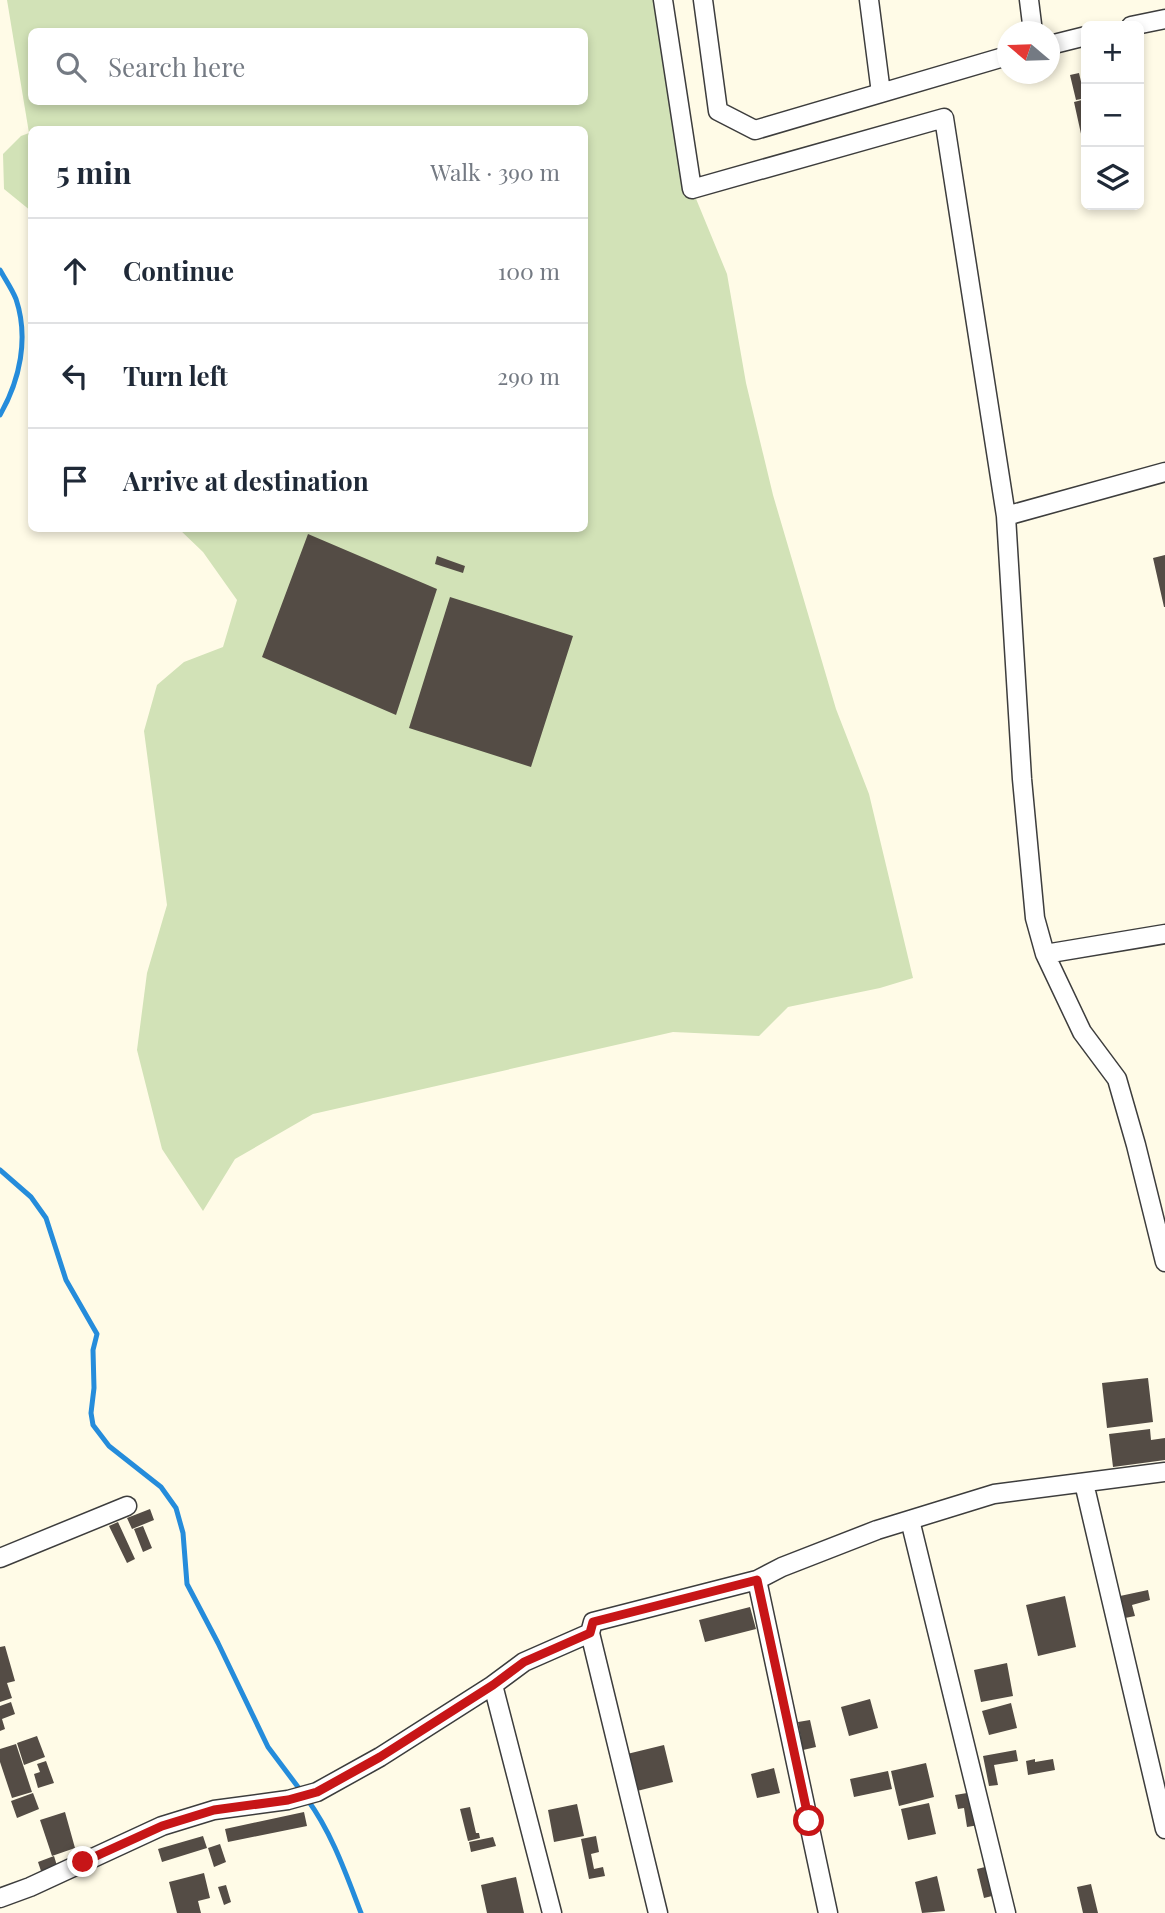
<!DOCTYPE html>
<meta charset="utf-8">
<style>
:root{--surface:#fff;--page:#f6f6f7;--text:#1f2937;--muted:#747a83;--line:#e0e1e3}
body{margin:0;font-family:"Playfair Display",serif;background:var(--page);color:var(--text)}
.controls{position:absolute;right:21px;top:21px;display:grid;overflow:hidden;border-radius:10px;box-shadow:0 4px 10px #0003}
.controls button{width:63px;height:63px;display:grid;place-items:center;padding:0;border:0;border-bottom:2px solid var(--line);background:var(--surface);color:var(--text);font:35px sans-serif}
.compass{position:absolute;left:997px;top:21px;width:63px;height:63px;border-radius:50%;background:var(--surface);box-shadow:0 4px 10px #0003;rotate:289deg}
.stop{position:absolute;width:21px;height:21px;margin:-16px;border:5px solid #c71517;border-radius:50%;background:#fff}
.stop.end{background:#c71517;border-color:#fff;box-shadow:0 2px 7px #0008}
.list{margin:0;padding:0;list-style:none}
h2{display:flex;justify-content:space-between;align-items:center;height:91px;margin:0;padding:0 28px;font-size:30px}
h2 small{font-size:23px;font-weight:400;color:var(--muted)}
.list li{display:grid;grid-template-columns:46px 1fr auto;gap:21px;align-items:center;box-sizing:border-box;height:105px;padding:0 28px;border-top:2px solid var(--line)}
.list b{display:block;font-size:26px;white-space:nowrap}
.list em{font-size:23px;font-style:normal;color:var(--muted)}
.icon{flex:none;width:38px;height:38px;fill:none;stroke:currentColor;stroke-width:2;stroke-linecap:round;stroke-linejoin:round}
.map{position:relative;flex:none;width:1165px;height:1913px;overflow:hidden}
.search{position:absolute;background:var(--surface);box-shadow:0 4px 10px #0003;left:28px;top:28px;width:560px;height:77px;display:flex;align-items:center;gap:18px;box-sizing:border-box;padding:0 24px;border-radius:10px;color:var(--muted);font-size:26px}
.panel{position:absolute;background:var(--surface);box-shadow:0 4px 10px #0003;left:28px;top:126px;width:560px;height:406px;border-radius:10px}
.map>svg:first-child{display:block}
.cemetery{fill:#d2e2b7;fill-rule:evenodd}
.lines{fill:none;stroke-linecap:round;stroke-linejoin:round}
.stream{stroke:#258cdb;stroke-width:5}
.building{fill:#544c45}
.minor-casing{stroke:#3d3d3d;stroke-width:21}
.minor{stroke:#fff;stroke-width:18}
.route{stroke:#c71517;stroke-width:9}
</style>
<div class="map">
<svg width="1165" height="1913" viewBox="0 0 1165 1913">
<rect width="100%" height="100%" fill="#fffbe7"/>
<path class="cemetery" d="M7 0H663L692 189 727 274 746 383 773 495 836 709 869 794 913 978 880 988 788 1007 759 1036 673 1032 313 1114 235 1159 203 1211 162 1149 137 1050 147 973 167 905 144 731 157 685 184 662 223 647 237 600 203 552 179 529 584 528V130H32L31 211 4 189 3 154 21 136 29 133ZM32 32H584V102H32Z"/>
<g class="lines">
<path class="stream" d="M0 270C5 279 12 289 16 299 29 338 20 380 0 415
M0 1170 31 1197 46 1218 66 1280 97 1334 93 1350 94 1388 91 1413 93 1425 109 1446 161 1487 176 1508 183 1533 187 1584 218 1643 268 1747 301 1791
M307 1799C332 1833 346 1874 361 1913"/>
</g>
<path class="building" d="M1079 73 1083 90H1086V98L1076 100 1070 75Z
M1086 99V151L1085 152 1074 102Z
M308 534 437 589 396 715 262 657Z
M1165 555V607H1164L1153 558Z
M437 556 465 566 463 573 435 564Z
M450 597 573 636 531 767 409 728Z
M1148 1378 1153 1422 1107 1428 1102 1383Z
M1150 1429 1151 1440 1165 1438V1460L1113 1467 1109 1434Z
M150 1509 154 1520 132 1529 127 1518Z
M118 1522 135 1559 127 1563 109 1526Z
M143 1526 152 1548 143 1552 134 1529Z
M1148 1590 1150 1600 1132 1605 1135 1616 1125 1618 1120 1596Z
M1065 1596 1076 1647 1038 1656 1026 1605Z
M750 1607 756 1629 705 1642 699 1620Z
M5 1646 15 1681 7 1683 12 1698 0 1702V1647Z
M1007 1663 1013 1696 981 1702 974 1670Z
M870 1699 878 1728 849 1736 841 1707Z
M11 1702 15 1714 2 1719 5 1729 0 1731V1706Z
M1011 1703 1017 1728 989 1735 982 1711Z
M810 1720 816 1747 803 1750 798 1722Z
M37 1736 45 1757 24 1765 17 1743Z
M16 1744 32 1792 12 1798 0 1762V1749Z
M664 1745 673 1782 637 1791 627 1754Z
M1016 1750 1018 1761 994 1765 998 1785 989 1786 983 1756Z
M1035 1759V1762L1053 1759 1055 1770 1028 1775 1026 1761Z
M46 1761 54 1783 38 1788 34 1774 40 1772 37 1764Z
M926 1763 934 1797 899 1806 891 1771Z
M774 1768 780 1793 757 1798 751 1774Z
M888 1771 892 1789 854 1797 850 1779Z
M973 1792 979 1825 967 1827 964 1808 958 1809 955 1795Z
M33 1793 39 1809 17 1818 11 1801Z
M929 1803 936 1834 908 1840 901 1809Z
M577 1804 584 1836 554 1842 548 1810Z
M470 1807 476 1833H479L480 1838 468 1841 460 1809Z
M65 1812 75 1848 52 1856 40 1820Z
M304 1812 307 1826 228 1842 225 1829Z
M203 1836 207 1848 162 1862 158 1849Z
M596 1836 599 1852 591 1854 594 1869 603 1867 605 1876 589 1879 581 1839Z
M493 1837 496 1846 471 1852 469 1842Z
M220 1844 226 1862 214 1867 208 1848Z
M54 1856 58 1869 42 1874 38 1862Z
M989 1866 996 1895 984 1898 977 1869Z
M204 1873 210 1898 198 1901 201 1913H177L169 1882Z
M937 1876 945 1911 922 1913 915 1882Z
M516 1877 524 1913H487L481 1885Z
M1091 1884 1098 1913H1083L1077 1887Z
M226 1885 231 1902 224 1905 218 1887Z"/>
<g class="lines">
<defs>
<path id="minor" d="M663 0 692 189 944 118 1006 516 1022 779 1035 918 1045 954 1082 1032 1117 1079 1136 1145 1165 1262
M703 0 718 111 755 130 1007 56
M869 0 881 93
M1029 0 1033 32
M1131 26 1165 19
M1050 45 1086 36
M1006 516 1165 472
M1045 954 1165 934
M1084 1483 1165 1829
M910 1520 1006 1913
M0 1558 127 1506
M757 1580 828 1913
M590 1633 658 1913
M493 1685 552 1913
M0 1898 30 1887 162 1826 214 1810 288 1800 317 1792 380 1757 493 1685 524 1662 590 1633 593 1622 757 1580 782 1567 877 1530 994 1494 1165 1472"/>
</defs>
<use href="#minor" class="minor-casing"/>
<use href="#minor" class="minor"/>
</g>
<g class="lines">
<path class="route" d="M83 1862 162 1826 214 1810 288 1800 317 1792 380 1757 493 1685 524 1662 590 1633 593 1622 757 1580 809 1821"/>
</g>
</svg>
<div class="controls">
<button>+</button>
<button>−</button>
<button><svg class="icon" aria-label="layers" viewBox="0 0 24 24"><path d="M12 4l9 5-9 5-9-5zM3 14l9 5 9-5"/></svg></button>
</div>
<svg class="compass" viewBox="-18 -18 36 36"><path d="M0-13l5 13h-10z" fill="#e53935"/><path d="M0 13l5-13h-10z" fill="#747a83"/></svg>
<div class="stop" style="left:809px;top:1821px"></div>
<div class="stop end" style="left:83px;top:1862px"></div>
<div class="search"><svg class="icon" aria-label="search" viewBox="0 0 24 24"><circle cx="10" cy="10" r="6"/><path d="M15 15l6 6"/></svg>Search here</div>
<section class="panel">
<h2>5 min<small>Walk · 390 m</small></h2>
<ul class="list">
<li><svg class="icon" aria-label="ahead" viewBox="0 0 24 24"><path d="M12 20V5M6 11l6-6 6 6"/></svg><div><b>Continue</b></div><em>100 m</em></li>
<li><svg class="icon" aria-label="left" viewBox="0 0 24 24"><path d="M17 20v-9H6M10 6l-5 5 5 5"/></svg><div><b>Turn left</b></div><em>290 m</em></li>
<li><svg class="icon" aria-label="arrive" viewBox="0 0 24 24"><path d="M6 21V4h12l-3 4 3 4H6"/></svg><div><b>Arrive at destination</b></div></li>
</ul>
</section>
</div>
